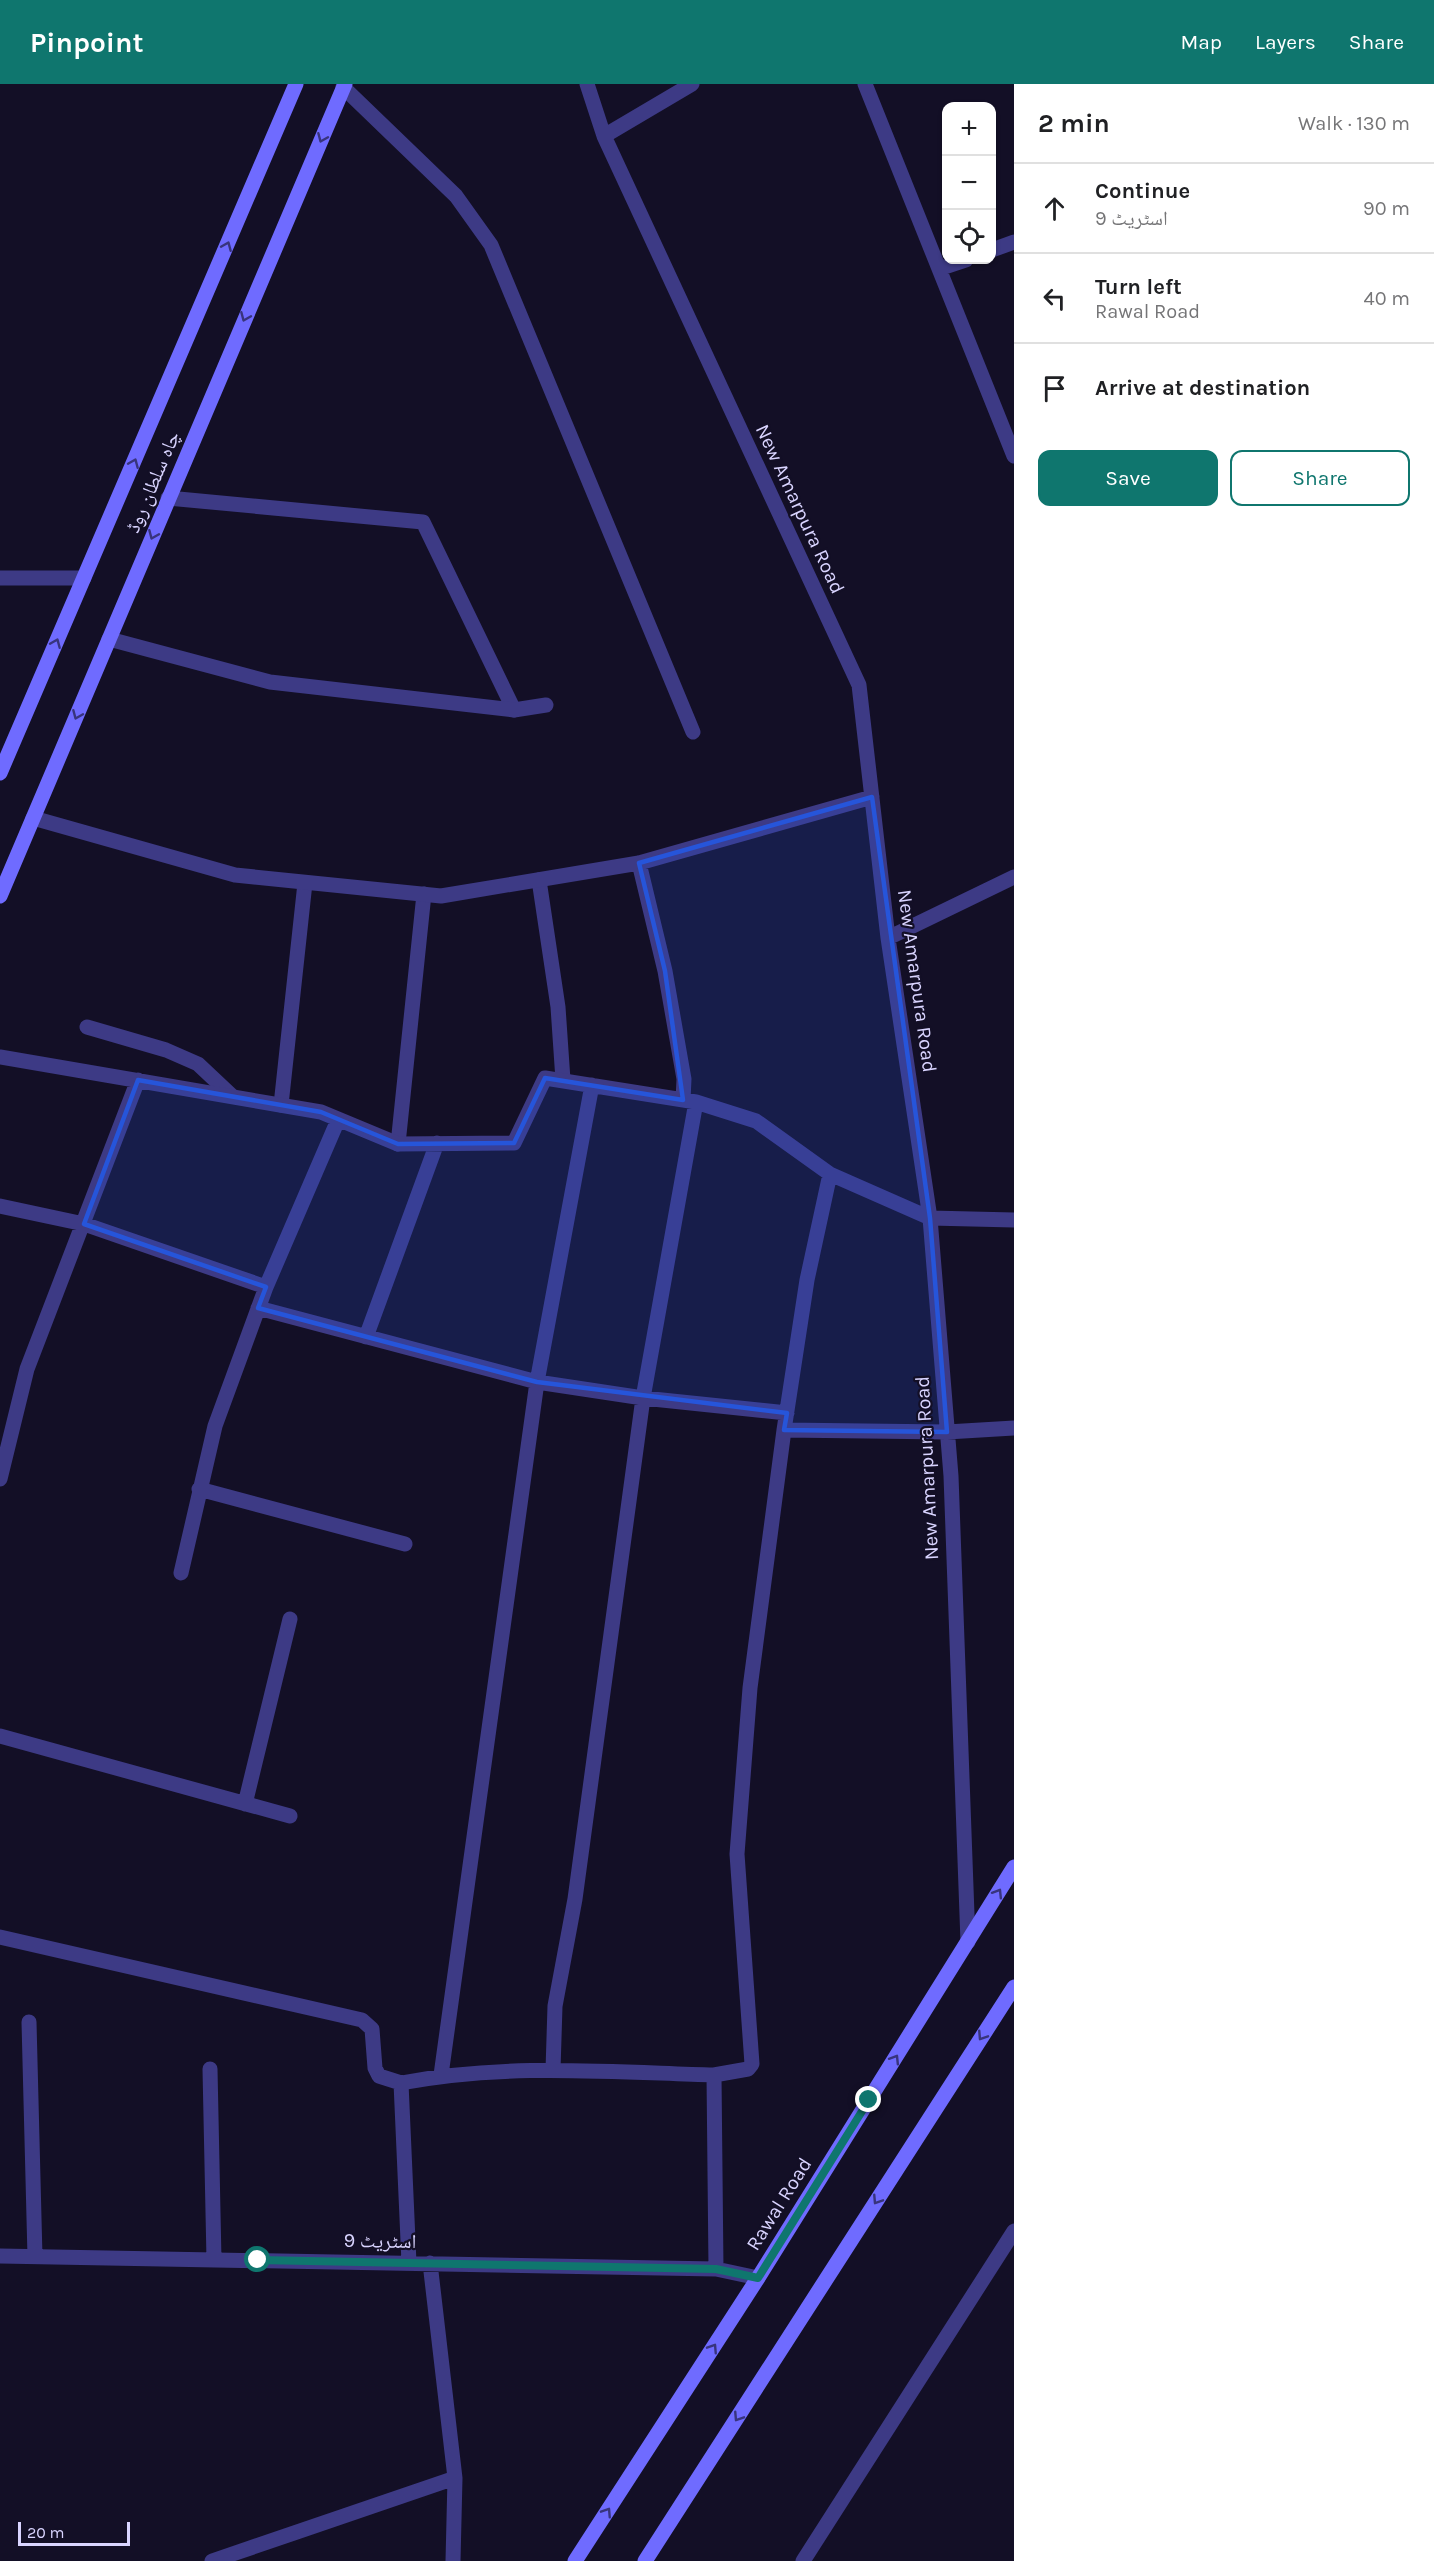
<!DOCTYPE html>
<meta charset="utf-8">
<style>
:root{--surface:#fff;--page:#f2f2f2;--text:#202124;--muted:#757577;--line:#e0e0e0;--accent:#0f766e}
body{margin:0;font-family:Karla,"Noto Naskh Arabic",sans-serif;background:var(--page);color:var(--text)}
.controls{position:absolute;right:18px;top:18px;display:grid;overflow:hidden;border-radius:12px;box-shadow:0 2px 4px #0004}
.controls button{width:54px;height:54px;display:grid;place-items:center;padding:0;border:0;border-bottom:2px solid var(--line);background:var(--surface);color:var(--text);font:30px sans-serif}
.scale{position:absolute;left:18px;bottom:15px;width:112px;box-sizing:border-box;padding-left:6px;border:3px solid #d9d4ff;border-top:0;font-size:16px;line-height:21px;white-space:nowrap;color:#d9d4ff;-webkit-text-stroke:4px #130f26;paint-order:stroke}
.stop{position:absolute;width:18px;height:18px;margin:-14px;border:4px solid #0f766e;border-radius:50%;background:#fff}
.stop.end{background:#0f766e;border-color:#fff;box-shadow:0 2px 6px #0008}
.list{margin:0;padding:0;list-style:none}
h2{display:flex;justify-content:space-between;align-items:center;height:78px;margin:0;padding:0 24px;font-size:26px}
h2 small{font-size:20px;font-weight:400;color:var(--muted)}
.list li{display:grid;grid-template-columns:39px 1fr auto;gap:18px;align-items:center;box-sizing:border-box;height:90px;padding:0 24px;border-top:2px solid var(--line)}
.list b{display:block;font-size:22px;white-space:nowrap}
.list p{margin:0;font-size:20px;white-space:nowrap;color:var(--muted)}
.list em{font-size:20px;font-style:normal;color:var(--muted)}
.actions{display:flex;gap:12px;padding:18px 24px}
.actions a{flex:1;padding:14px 0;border:2px solid var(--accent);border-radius:12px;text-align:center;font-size:21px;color:var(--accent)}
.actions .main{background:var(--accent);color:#fff}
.icon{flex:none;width:33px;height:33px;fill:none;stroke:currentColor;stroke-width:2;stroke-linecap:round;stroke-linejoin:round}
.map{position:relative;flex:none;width:1014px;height:2477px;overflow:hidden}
header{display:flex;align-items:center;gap:36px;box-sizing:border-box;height:84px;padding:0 30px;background:var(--accent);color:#fff}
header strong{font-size:28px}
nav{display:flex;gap:33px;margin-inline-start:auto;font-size:21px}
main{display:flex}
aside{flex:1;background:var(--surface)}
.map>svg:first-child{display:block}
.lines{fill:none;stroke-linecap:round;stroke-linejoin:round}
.service{stroke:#3d3a85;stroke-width:15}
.minor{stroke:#3d3a85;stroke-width:15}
.secondary{stroke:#6f6bff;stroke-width:15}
.oneway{stroke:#38347d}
.route{stroke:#0f766e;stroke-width:8}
.marked{fill:#2655da;fill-opacity:0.2;stroke:#2655da;stroke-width:4.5;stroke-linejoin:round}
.labels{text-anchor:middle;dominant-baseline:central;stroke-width:4.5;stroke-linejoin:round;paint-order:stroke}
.street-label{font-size:20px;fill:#d9d4ff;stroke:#130f26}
</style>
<header>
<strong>Pinpoint</strong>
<nav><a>Map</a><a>Layers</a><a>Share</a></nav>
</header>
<main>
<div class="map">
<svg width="1014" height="2477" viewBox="0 0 1014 2477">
<rect width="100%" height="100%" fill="#130f26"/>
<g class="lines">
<path class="service" d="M168 414 423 438 514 626
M539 796 558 923 563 996
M87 943 166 966 198 980 232 1012
M281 1021 305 799
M398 1060 424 810
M803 2477 1014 2147"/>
<path class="minor" d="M587 0 604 52 859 601 888 854 930 1134 951 1392 968 1858
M865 0 1014 372
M343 3 456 112 491 161 693 648
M604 52 692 0
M992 166 1014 158
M939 185 966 176
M0 494H84
M109 555 270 598 514 626 546 621
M33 734 235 791 441 812 639 779 872 713
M639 779 665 887 684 995 683 1016
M888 854 1014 793
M0 973 321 1028 398 1060 514 1059 545 994 696 1018 756 1037 830 1090 930 1134 1014 1136
M0 1122 84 1140 266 1203
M258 1224 537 1298 643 1314 787 1329
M366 1253 437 1059
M784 1346 947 1348 1014 1344
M0 1395 27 1285 138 996
M199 1405 405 1460
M181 1489 215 1342 266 1203 338 1036
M0 1652 290 1732
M245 1720 290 1535
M0 1853 362 1936 372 1945 375 1984 379 1992 401 1999
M29 1938 35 2173
M210 1985 214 2176
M553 1986 555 1922 575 1815 643 1314 696 1018
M441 1991 537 1298 592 1001
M0 2172 716 2185 758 2194
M409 2179 401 1999C504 1979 610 1988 714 1991
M716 2185 714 1991 748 1985 752 1980 737 1770 750 1604 784 1346 807 1196 830 1090
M212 2477 455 2394 430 2179
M453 2477 455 2394"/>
<path class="secondary" d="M0 689 296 0
M0 812 345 0
M575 2477 758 2194 1014 1783
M645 2477 1014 1903"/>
</g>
<defs><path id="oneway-chevron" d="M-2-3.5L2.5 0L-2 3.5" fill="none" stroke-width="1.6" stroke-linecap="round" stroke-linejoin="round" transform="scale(1.5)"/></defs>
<g class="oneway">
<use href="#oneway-chevron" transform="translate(322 54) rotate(113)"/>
<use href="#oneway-chevron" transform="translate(227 162) rotate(-67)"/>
<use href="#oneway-chevron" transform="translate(245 233) rotate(113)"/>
<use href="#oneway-chevron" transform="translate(134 379) rotate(-67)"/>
<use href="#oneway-chevron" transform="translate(153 451) rotate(113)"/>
<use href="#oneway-chevron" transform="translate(56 559) rotate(-67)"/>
<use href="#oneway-chevron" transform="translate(77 631) rotate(113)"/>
<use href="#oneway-chevron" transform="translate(998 1809) rotate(-58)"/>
<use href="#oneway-chevron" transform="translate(982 1952) rotate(123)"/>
<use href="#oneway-chevron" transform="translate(895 1975) rotate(-58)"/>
<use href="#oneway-chevron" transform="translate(877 2116) rotate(123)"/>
<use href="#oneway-chevron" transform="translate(713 2264) rotate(-57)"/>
<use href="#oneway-chevron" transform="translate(738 2333) rotate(123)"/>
<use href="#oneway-chevron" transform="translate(607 2428) rotate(-57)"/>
</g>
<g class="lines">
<path class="route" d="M258 2176 716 2185 758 2194 869 2016"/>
</g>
<path class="marked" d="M872 713 930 1134 947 1348 784 1346 787 1329 537 1298 258 1224 266 1203 84 1140 138 996 321 1028 398 1060 514 1059 545 994 683 1016 665 887 639 779Z"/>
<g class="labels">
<g class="street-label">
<text transform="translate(153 398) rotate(-67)">چاہ سلطان روڈ</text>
<text transform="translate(800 425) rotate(65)">New Amarpura Road</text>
<text transform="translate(917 897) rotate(82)">New Amarpura Road</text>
<text transform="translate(927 1384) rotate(-93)">New Amarpura Road</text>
<text transform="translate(779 2120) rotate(-58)">Rawal Road</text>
<text transform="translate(380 2157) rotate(1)">اسٹریٹ 9</text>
</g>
</g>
</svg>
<div class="controls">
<button>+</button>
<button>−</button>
<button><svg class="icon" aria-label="locate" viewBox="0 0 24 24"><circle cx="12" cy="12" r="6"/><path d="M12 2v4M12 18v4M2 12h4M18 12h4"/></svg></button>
</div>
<div class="scale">20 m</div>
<div class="stop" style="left:258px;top:2176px"></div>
<div class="stop end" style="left:869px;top:2016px"></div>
</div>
<aside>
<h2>2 min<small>Walk · 130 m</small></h2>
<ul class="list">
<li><svg class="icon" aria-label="ahead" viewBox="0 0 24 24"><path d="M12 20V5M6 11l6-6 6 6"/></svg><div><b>Continue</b><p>اسٹریٹ 9</p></div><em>90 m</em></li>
<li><svg class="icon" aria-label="left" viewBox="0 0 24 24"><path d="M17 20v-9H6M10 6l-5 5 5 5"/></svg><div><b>Turn left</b><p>Rawal Road</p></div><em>40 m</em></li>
<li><svg class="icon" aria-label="arrive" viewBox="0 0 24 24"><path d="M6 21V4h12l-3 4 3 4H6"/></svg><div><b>Arrive at destination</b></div></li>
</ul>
<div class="actions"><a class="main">Save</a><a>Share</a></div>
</aside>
</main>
